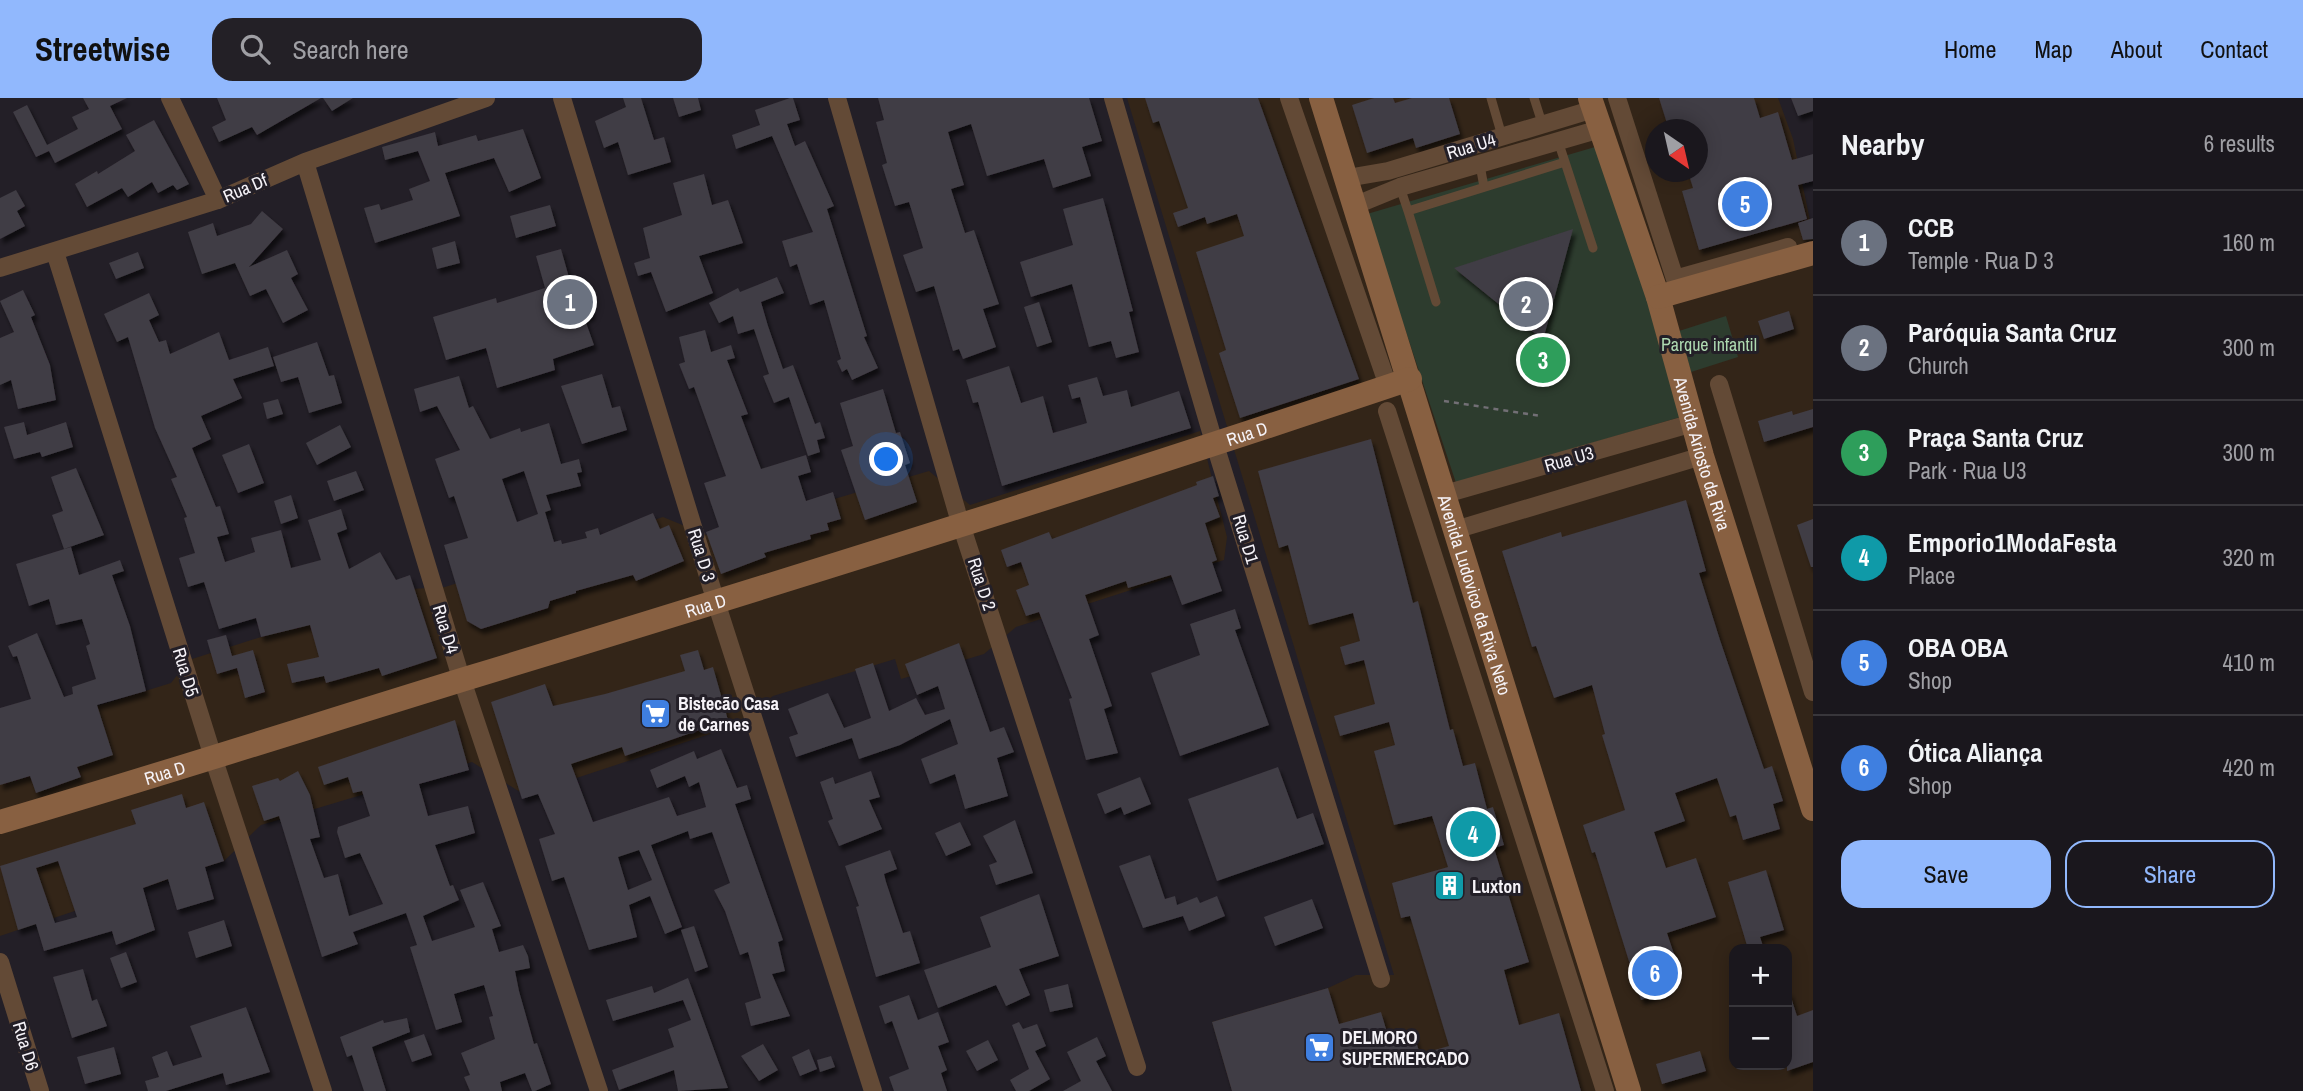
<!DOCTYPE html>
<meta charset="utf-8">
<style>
:root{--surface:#1a171d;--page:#232026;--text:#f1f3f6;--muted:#9f9fa4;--line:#38363b;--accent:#91b8fd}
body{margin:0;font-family:"Archivo Narrow",sans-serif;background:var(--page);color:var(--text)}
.controls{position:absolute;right:21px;bottom:21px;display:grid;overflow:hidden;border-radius:14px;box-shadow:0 4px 18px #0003}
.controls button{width:63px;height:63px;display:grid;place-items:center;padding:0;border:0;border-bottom:2px solid var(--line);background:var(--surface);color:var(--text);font:35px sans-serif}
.compass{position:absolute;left:1645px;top:21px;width:63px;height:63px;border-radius:50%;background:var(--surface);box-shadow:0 4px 18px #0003;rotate:146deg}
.you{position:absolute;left:887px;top:362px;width:24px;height:24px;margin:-18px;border:5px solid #fff;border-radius:50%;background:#1a73e8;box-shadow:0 0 0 10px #1a73e833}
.badge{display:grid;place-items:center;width:46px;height:46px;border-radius:50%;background:var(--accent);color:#fff;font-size:23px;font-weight:700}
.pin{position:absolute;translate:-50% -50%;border:4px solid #fff;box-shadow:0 2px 7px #0006}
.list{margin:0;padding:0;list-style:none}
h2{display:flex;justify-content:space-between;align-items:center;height:91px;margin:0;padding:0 28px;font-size:30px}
h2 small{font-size:23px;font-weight:400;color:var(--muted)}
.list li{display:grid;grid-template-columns:46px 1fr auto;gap:21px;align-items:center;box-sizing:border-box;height:105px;padding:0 28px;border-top:2px solid var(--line)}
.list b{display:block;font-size:26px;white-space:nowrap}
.list p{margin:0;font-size:23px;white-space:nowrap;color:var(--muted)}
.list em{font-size:23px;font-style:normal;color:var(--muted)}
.actions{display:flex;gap:14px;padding:21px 28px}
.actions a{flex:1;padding:16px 0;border:2px solid var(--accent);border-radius:21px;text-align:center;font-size:24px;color:var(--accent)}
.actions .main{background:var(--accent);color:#111}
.icon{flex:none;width:38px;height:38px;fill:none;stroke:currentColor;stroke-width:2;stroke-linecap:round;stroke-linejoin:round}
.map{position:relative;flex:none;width:1813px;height:993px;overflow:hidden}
header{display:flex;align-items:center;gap:42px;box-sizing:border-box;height:98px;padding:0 35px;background:var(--accent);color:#111}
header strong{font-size:33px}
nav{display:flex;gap:38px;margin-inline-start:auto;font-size:24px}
.search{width:490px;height:63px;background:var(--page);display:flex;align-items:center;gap:18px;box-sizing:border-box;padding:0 24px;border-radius:21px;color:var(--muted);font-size:26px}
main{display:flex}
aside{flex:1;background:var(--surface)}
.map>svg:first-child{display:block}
.commercial{fill:#332518;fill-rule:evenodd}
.green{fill:#2d3c2e}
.building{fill:#403c44;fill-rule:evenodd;filter:url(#shadow)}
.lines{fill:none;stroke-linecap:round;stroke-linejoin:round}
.path{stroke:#726f75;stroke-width:2.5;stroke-dasharray:5 5;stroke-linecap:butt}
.lane{stroke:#634a36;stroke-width:9}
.street{stroke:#634a36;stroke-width:18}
.secondary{stroke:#886041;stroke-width:24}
.labels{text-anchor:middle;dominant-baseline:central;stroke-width:6;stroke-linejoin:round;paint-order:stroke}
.street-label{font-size:18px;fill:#f6f3f8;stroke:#231f27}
.park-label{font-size:18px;fill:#aed9b1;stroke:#231f27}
.poi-label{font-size:18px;font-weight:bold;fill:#f6f3f8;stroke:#231f27;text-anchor:start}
</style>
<header>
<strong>Streetwise</strong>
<div class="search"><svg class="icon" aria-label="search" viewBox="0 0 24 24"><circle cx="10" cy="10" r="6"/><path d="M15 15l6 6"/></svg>Search here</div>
<nav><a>Home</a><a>Map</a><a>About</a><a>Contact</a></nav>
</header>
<main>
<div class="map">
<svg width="1813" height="993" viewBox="0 0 1813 993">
<defs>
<filter id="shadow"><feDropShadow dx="3" dy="5" stdDeviation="2" flood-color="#0009"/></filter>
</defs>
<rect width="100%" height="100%" fill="#231f27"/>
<path class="commercial" d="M1127 0H1778L1793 41 1813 137V993H1232L1212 924 1328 890 1356 877H1394ZM1656 32H1698V74H1656ZM1734 851H1787V967H1734Z
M1200 333 1227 439 1224 462 1016 529 984 556 901 581 895 561 773 598 734 628 525 697 472 664 261 727 224 763 0 838V638L171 585 189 562 411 491 445 489 663 419 709 438 929 373 970 407Z"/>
<path class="green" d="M1595 49 1656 205 1684 318 1456 385 1367 116Z
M1726 218 1738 259 1691 274 1679 233Z"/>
<path class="building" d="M83 0H127L110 8 122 31 55 65 49 53 36 59 13 14 27 7 47 47 78 31 72 19 89 11Z
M217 0H321L257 37 252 29 219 44 212 29 226 22Z
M323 0H353L332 13Z
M623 0H641L654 42 664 39 671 64 628 77 618 44 604 50 595 23 626 9Z
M673 0H698L701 12 679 19Z
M790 0H793L800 22 787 26 795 48 805 43 834 108 827 111 867 238 864 239 878 270 852 282 847 271 842 274 837 263 841 261 824 202 810 207 797 166 790 169 782 143 813 134 772 38 736 51 732 37 760 27 755 12Z
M878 0H1089L1102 43 1082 49 1091 78 1053 90 1044 61 987 78 971 26 948 34 964 87 951 91 965 135 974 132 999 206 983 211 996 249 963 261 959 251 953 253 934 188 916 194 903 157 923 150 909 104 895 108 882 67 887 65 876 24 884 22Z
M1145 0H1258L1359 281 1240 320 1219 255 1226 252 1196 154 1244 138 1237 116 1207 126 1205 119 1178 129 1173 115 1188 110 1159 23 1153 25Z
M1374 0H1393L1395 5 1412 0H1449L1460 36 1416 50 1413 40 1367 55 1352 7Z
M1659 0H1754L1760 20 1778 14 1792 62 1813 56V83L1798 87 1807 121 1699 152 1682 93 1693 90 1688 74H1698V32H1669Z
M1791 0H1813V13L1798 18Z
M154 22 189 86 177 92 173 87 158 95 152 84 128 99 122 90 87 109 75 86 97 73 98 76 135 53 126 37Z
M523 31 541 80 509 94 494 60 445 75 460 118 375 145 364 110 379 106 381 112 413 102 409 91 430 83 418 53 385 62 382 49 435 34 438 48 476 37 478 43Z
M704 76 712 107 728 102 743 145 699 158 713 195 666 214 651 174 638 178 634 165 650 160 643 130 682 117 673 85Z
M16 92 25 108 17 113 25 128 0 141V100Z
M1103 100 1133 213 1129 214 1139 254 1116 260 1111 243 1089 249 1072 186 1031 199 1020 164 1073 147 1063 111Z
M550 107 556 128 516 140 510 118Z
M262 113 283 131 249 169 287 152 298 176 291 180 308 212 283 225 266 191 250 198 235 165 202 176 188 134 213 125 217 138 251 126Z
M1813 120V141L1803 142 1798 125Z
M1573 131 1543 242 1454 170Z
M455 143 460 165 437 171 432 150Z
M561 151 570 183 580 180 592 217 584 219 594 247 553 261 555 272 497 290 486 250 446 262 433 219 496 200 497 205 545 190 536 158Z
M138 154 144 170 116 181 109 165Z
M777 179 784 195 761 204 768 228 783 271 793 267 815 326 820 324 825 340 817 342 820 354 808 358 789 299 774 305 763 278 769 276 754 231 738 236 733 218 719 225 709 205 738 190 740 194Z
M23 192 35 217 31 219 50 267 56 302 18 311 11 282 0 287V240L14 234 0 203Z
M149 195 159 217 149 222 159 244 166 242 170 256 219 234 229 262 268 249 274 268 233 281 242 300 201 318 211 341 192 350 216 409 220 408 229 436 217 439 225 464 255 454 251 440 281 432 291 470 321 462 308 422 341 411 347 431 337 435 349 471 380 454 396 482 410 477 437 560 382 578 379 570 326 585 324 578 292 585 287 566 319 559 310 527 261 539 256 520 219 531 204 484 188 489 179 460 195 455 184 420 187 419 171 381 177 379 155 330 128 239 117 244 104 216Z
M1039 204 1052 244 1037 249 1024 209Z
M1789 213 1794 231 1764 241 1758 223Z
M705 232 711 254 731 247 735 260 727 262 748 316 741 318 761 371 806 357 811 374 798 378 806 403 833 394 841 421 827 425 829 432 810 437 811 441 764 455 766 459 721 476 706 434 719 429 704 385 726 378 694 289 689 291 679 266 685 264 679 239Z
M317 244 329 278 334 277 342 305 309 315 298 279 281 284 273 259Z
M1009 268 1021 305 1043 298 1053 335 1087 325 1080 299 1072 301 1068 287 1097 279 1103 298 1127 292 1131 309 1179 293 1191 330 1002 388 978 304 973 305 966 282Z
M602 276 612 310 620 308 627 332 582 346 561 288Z
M459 278 469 310 473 308 490 341 520 330 521 334 549 325 561 366 579 361 582 374 577 375 581 388 546 397 551 412 545 414 554 444 561 442 562 446 587 440 585 434 598 430 600 437 653 415 660 431 669 427 684 463 636 483 633 477 576 493V495L550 503 548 510 481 531 467 523 444 447 468 440 454 398 449 400 435 361 460 352 437 308 420 314 414 291ZM524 373 538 416 517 424 502 381Z
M883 291 896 335 900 334 910 365 905 367 917 404 865 422 841 352 853 348 840 305Z
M278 301 283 316 267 321 263 305Z
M1813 311V329L1764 344 1758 323 1792 313 1793 317Z
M24 324 27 337 66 324 73 349 42 359 40 354 14 361 4 329Z
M340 327 351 349 317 367 306 345Z
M1371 341 1413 505 1418 503 1450 632 1453 631 1463 668 1475 665 1487 711 1493 709 1504 747 1494 750 1529 864 1504 872 1519 927 1559 915 1581 993H1232L1212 924 1328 890 1339 926 1381 914 1389 941 1413 934 1420 956 1449 948 1410 818 1401 820 1392 785 1448 769 1432 718 1394 727 1374 653 1395 647 1389 624 1340 638 1334 618 1375 606 1364 562 1345 567 1340 549 1360 543 1353 515 1309 527 1288 447 1279 450 1258 373Z
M249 346 264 385 238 395 222 357Z
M76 370 104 437 64 451 52 417 63 413 51 379Z
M356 373 364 392 334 403 327 383Z
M1213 378 1219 398 1213 400 1220 419 1205 425 1217 462 1212 464 1222 493 1182 507 1171 477 1128 490 1126 483 1085 497 1099 537 1089 541 1112 608 1104 611 1118 655 1086 662 1069 601 1072 600 1039 514 1026 518 1016 492 1029 487 1021 464 1007 469 1001 452 1049 434 1052 441 1197 387 1196 384Z
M291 397 298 420 281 426 274 403Z
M1686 402 1706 473 1699 475 1720 542 1764 671 1772 668 1783 703 1773 706 1780 731 1743 742 1736 717 1730 719 1717 680 1675 695 1685 723 1654 734 1666 770 1696 760 1716 819 1667 835 1677 865 1660 871 1667 893 1641 902 1595 754 1592 755 1583 727 1625 712 1602 637 1605 636 1592 587 1554 600 1536 548 1532 549 1502 453 1561 434 1562 439Z
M1813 421V469H1811L1797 427Z
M71 449 79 477 120 462 124 473 112 477 130 528 146 593 97 607 113 657 77 669 81 679 36 695 30 678 0 687V610L31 601 17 558 13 559 8 548 37 535 64 599 73 596 72 589 96 581 86 548 90 546 82 521 56 527 49 501 29 508 16 466Z
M1235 511 1241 530 1235 532 1269 627 1180 658 1151 575 1200 557 1190 526Z
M226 537 232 558 253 552 265 594 245 600 237 570 217 576 207 542Z
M959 545 990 634 1004 629 1014 654 997 660 1008 698 965 711 955 676 930 686 921 661 958 646 950 621 900 647 859 661 852 640 796 659 789 639 798 636 788 611 828 595 844 630 871 620 855 571 873 565 889 613 916 600 925 617 945 611 938 588 917 597 905 566Z
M698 552 704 572 713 569 728 622 625 658 622 649 571 666 593 724 669 699 677 718 706 709 699 684 689 689 685 678 657 690 650 672 694 653 697 661 721 651 737 690 747 687 751 701 735 706 783 842 778 844 785 873 772 876 790 918 751 928 745 905 761 900 748 854 740 857 725 813 714 792 730 785 712 734 690 741 688 733 651 747 682 829 665 836 650 798 629 807 637 839 589 852 564 779 552 783 539 741 555 736 538 696 522 701 491 604 545 586 553 608 605 596 685 573 680 557ZM639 752 652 782 628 792 618 759Z
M455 622 469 672 419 686 428 718 468 708 475 735 435 747 450 788 453 787 459 802 423 818 432 843 475 829 460 792 483 784 501 828 492 831 499 854 523 847 528 858 530 870 515 873 519 893 534 946 537 945 551 986 535 993H532L525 975 500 984 502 993H470L464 979 470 977 461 955 495 941 489 919 493 918 484 887 454 896 462 924 436 932 410 849 417 847 406 815 353 834 358 846 322 859 279 718 264 723 252 688 278 680 280 683 298 673 310 697 320 739 310 741 324 780 338 776 349 818 383 806 360 755 345 760 337 734 338 729 370 718 362 693 353 695 348 679 324 687 318 669Z
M1278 669 1297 721 1313 715 1324 746 1217 783 1188 701Z
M871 673 880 699 869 702 882 731 839 748 828 723 833 721 820 684 833 679 835 686Z
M1140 679 1151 706 1124 717 1121 709 1105 716 1097 696Z
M182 696 186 710 204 704 224 763 205 769 214 801 177 812 168 781 143 790 155 832 116 847 112 833 44 853 36 826 18 832 0 768 136 726 131 712ZM58 763 77 819 55 825 36 770Z
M1015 722 1033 775 996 787 989 767 997 764 983 738Z
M960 724 971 747 946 758 935 735Z
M890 752 897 771 884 776 886 784 903 835 910 833 920 865 876 879 856 809 859 808 845 768Z
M1150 757 1165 801 1175 798 1177 807 1197 799 1200 805 1217 798 1225 818 1189 833 1183 818 1143 830 1119 768Z
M1766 772 1784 832 1760 839 1764 851H1748L1728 784Z
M1039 796 1059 858 1019 871 1030 897 1006 908 996 887 938 910 924 872 991 849 980 819Z
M1312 801 1323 830 1275 848 1264 819Z
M224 822 232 848 196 860 188 834Z
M694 828 708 869 695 874 681 832Z
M126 854 137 884 121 890 110 860Z
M83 871 92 903 97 901 107 928 72 940 53 879Z
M688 880 728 990 678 993 674 972 619 992 612 972 674 949 668 931 691 922 683 902 613 923 606 902 652 888 654 895Z
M1068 886 1073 909 1050 914 1044 892Z
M1787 893H1789L1797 918 1813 912V964L1787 973Z
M909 897 918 922 938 914 949 944 938 948 947 972 941 975 947 993H894L889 979 909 971 892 923 885 926 879 908Z
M246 909 270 974 226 987 223 975 166 993H148L145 983 159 979 152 959 167 953 173 968 202 959 190 928Z
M407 920 410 934 372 949 386 993H364L352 957 347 959 340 939 383 922 384 925Z
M1019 924 1023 931 1037 926 1046 948 1035 953 1050 981 1029 993H1016L1010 982 1029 971 1012 927Z
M424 936 432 957 412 964 404 943Z
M1097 939 1106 958 1096 963 1112 993H1063L1081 983 1067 954Z
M988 942 998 962 977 973 966 953Z
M763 946 778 972 759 983 741 958Z
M114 949 121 976 85 986 77 959Z
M809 951 817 971 800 978 792 959Z
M1700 953 1706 973 1662 986 1656 966Z
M831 958 835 969 820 974 817 962Z"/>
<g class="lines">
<path class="path" d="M1444 303 1541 318"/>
<path class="lane" d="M1491 0 1502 38
M1534 0 1542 25
M1565 64 1593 150
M1480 67 1484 89
M1400 89 1408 113 1565 64 1558 43
M1408 113 1436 204"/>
<path class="street" d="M170 0 218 102
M562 0 716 504 873 993
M837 0 957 414 1137 969
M1113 0 1211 334 1381 881
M1289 0 1385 279
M1617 0 1675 181 1788 149
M305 64 458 570 599 993
M1347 80 1388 73 1594 11
M1356 107 1400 89 1600 31
M55 154 214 662 323 993
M0 170 218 102 305 64 486 0
M1719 286 1813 594
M1387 313 1605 993
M1445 396 1693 325
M1455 432 1702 358
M0 864 40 993"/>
<g class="secondary">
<path id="s1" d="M1321 0 1629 993"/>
<path id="s2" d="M1590 0 1658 199 1702 358 1813 711"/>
<path d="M1658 199 1813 155"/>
<path id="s3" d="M0 724C157 678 312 628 468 580 783 484 1098 386 1410 281"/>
</g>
</g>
<defs>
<symbol id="supermarket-square" viewBox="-11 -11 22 22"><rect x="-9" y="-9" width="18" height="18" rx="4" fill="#3f7fe0" stroke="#231f27"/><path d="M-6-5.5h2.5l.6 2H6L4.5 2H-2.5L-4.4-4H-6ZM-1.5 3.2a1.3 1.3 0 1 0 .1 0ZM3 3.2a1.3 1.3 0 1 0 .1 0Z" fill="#fff"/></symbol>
<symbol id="building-square" viewBox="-11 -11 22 22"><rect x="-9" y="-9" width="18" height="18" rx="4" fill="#0f9aa8" stroke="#231f27"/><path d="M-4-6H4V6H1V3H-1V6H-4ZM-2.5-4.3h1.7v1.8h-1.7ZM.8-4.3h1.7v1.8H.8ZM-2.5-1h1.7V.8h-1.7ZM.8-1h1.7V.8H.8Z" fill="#fff"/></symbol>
</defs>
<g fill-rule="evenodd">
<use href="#supermarket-square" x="638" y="598" width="35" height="35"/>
<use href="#building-square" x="1432" y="770" width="35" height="35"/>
<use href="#supermarket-square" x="1302" y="932" width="35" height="35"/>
</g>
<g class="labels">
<g class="street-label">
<text transform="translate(1471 48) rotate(-17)">Rua U4</text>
<text transform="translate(245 90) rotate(-23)">Rua Df</text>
<text stroke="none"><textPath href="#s3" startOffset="1306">Rua D</textPath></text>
<text stroke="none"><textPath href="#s2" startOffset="373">Avenida Ariosto da Riva</textPath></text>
<text transform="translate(1569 361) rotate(-16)">Rua U3</text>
<text transform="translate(1246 441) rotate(73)">Rua D1</text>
<text transform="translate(702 457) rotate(73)">Rua D 3</text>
<text transform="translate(982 486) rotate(72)">Rua D 2</text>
<text stroke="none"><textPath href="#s1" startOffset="520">Avenida Ludovico da Riva Neto</textPath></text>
<text stroke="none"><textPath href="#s3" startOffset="738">Rua D</textPath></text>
<text transform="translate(446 531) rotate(73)">Rua D4</text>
<text transform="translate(186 574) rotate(73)">Rua D5</text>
<text stroke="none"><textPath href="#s3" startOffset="172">Rua D</textPath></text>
<text transform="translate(26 948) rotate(73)">Rua D6</text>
</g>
<g class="park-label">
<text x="1709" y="246">Parque infantil</text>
</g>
<g class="poi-label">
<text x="678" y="605">Bistecão Casa<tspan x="678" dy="21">de Carnes</tspan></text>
<text x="1472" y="788">Luxton</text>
<text x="1342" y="939">DELMORO<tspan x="1342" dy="21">SUPERMERCADO</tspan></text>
</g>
</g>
</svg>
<div class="controls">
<button>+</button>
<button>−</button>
</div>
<svg class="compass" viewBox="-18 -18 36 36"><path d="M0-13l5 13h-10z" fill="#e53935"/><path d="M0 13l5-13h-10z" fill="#9f9fa4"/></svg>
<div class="you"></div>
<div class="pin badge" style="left:570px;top:204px;background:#6b7280">1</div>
<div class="pin badge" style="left:1526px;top:206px;background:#6b7280">2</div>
<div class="pin badge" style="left:1543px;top:262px;background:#2e9e5b">3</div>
<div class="pin badge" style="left:1473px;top:736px;background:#0f9aa8">4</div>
<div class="pin badge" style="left:1745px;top:106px;background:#3f7fe0">5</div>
<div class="pin badge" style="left:1655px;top:875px;background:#3f7fe0">6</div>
</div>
<aside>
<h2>Nearby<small>6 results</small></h2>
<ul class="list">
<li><span class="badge" style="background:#6b7280">1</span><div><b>CCB</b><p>Temple · Rua D 3</p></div><em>160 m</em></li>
<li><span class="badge" style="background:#6b7280">2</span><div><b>Paróquia Santa Cruz</b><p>Church</p></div><em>300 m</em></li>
<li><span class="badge" style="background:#2e9e5b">3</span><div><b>Praça Santa Cruz</b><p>Park · Rua U3</p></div><em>300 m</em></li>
<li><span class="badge" style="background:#0f9aa8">4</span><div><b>Emporio1ModaFesta</b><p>Place</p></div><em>320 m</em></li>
<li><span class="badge" style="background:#3f7fe0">5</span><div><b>OBA OBA</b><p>Shop</p></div><em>410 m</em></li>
<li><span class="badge" style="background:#3f7fe0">6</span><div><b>Ótica Aliança</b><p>Shop</p></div><em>420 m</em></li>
</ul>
<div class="actions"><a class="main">Save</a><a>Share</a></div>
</aside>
</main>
